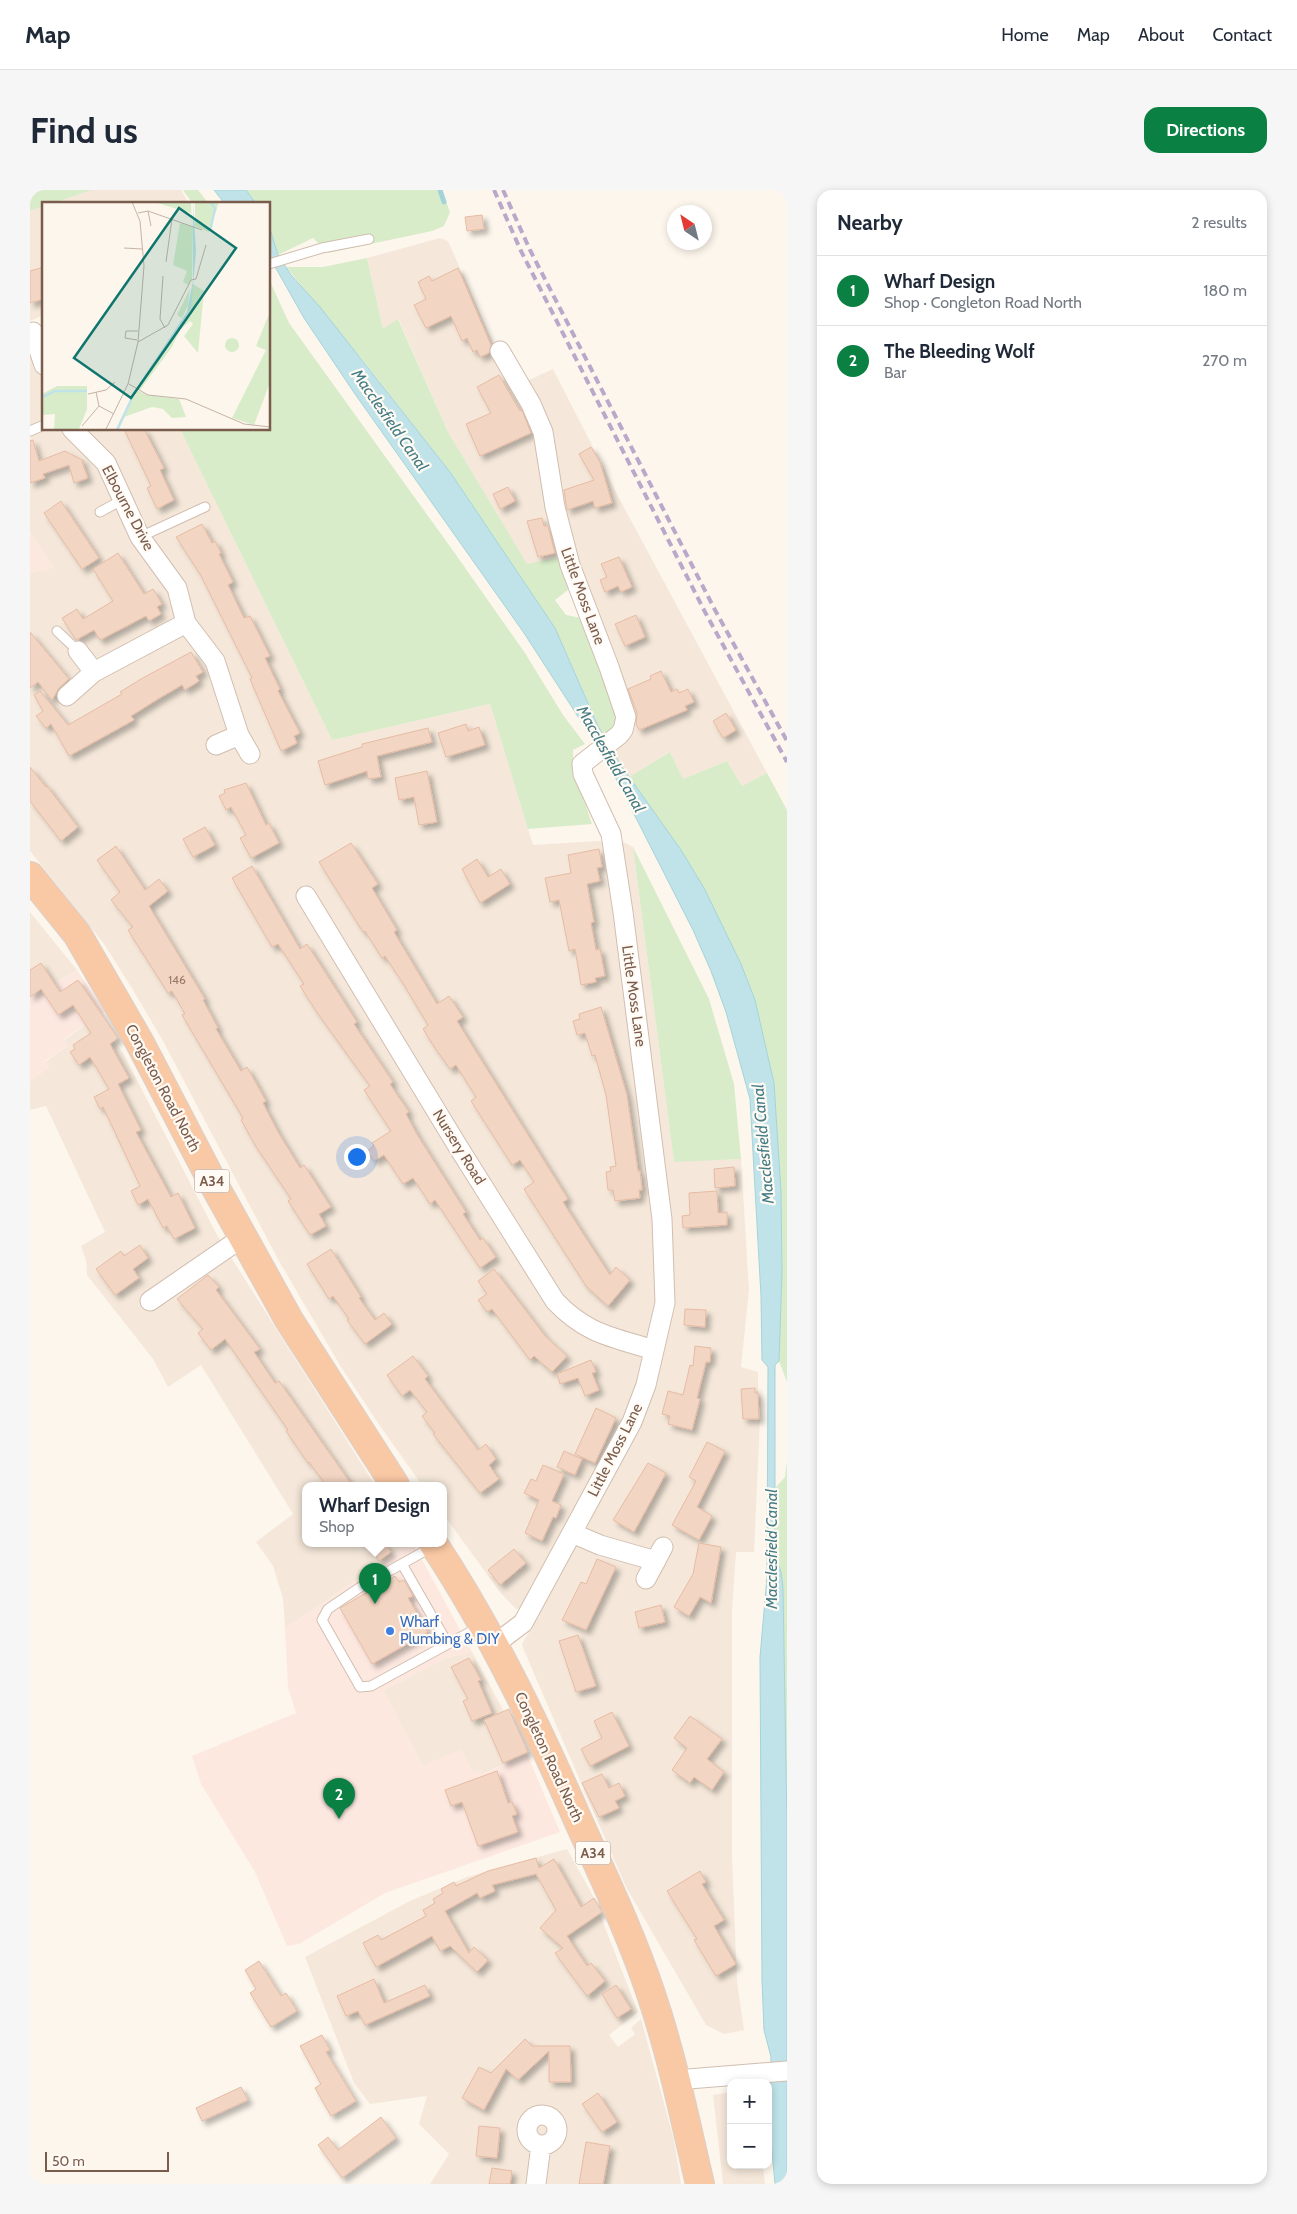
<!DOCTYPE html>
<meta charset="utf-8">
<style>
:root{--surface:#fff;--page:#f6f6f7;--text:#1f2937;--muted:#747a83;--line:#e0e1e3;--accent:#0b8043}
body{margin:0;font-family:Cabin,sans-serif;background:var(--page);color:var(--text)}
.controls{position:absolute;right:15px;bottom:15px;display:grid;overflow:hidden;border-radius:10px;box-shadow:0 2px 8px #0003}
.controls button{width:45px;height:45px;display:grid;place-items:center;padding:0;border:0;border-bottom:1px solid var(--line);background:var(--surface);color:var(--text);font:25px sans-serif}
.compass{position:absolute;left:637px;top:15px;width:45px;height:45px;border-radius:50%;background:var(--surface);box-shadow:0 2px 8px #0003;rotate:325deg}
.scale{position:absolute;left:15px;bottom:12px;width:124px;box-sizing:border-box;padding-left:5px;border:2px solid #7a5c4d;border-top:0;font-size:14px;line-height:18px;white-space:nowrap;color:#7a5c4d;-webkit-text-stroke:4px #fffaf3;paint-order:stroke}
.you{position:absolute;left:326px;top:966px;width:18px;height:18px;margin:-12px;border:4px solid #fff;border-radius:50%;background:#1a73e8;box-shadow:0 0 0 8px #1a73e833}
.badge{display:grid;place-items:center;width:32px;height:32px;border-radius:50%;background:var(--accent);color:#fff;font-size:16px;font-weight:700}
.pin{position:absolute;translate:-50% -41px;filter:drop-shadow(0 1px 2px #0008)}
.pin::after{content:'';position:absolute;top:26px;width:18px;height:15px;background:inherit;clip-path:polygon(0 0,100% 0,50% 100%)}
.popup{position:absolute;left:272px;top:1292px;width:145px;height:65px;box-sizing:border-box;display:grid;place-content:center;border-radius:10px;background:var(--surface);filter:drop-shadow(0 1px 4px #0005);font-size:16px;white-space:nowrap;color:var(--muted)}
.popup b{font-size:19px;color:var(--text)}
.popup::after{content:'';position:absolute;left:50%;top:100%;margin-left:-10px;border:10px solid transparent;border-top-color:var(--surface)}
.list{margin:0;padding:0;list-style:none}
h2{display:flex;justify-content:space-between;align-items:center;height:65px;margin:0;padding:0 20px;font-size:21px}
h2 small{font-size:16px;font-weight:400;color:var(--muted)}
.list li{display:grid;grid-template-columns:32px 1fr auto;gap:15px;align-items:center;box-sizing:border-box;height:70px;padding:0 20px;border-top:1px solid var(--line)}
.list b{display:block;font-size:19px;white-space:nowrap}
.list p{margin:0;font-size:16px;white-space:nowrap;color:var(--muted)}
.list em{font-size:16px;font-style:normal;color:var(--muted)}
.map{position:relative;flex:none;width:757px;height:1994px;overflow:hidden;border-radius:15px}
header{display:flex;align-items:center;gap:30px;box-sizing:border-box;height:70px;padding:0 25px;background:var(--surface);border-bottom:1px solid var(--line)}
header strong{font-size:24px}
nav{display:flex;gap:28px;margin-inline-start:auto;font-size:18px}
.intro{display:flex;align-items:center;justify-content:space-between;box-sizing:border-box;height:120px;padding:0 30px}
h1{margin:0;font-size:35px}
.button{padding:12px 22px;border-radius:15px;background:var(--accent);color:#fff;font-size:18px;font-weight:700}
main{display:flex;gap:30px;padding:0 30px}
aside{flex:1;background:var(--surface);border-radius:15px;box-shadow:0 2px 8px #0003}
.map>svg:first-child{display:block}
.residential{fill:#f5e8da}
.commercial{fill:#fde8e0}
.green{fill:#d8ecc9}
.water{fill:#bfe3e8;stroke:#a5d3da}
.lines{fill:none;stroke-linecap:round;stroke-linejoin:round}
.stream{stroke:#a5d3da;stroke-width:5}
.building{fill:#f3d5c3;stroke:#e6bba3;filter:url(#shadow)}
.service-casing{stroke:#d1beb0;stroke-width:11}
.minor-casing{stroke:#d1beb0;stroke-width:21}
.trunk-casing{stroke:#dad1cd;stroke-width:30}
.service{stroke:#fff;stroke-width:9}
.minor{stroke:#fff;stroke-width:19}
.trunk{stroke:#f9c8a4;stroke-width:28}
.rail{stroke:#b9a8c9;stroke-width:4;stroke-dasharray:8 5;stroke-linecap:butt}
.shop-dot{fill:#3f7fe0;stroke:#fffaf3;stroke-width:2}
.labels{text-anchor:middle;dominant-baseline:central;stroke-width:4.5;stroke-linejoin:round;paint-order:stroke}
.number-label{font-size:12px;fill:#987a6a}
.shield{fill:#fffaf3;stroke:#a28b7f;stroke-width:1}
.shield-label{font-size:14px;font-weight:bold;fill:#7a5c4d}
.street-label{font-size:15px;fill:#7a5c4d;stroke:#fffaf3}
.shop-label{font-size:15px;fill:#366cbe;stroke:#fffaf3;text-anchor:start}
.water-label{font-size:16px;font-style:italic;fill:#437c86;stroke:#fffaf3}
.inset-river{fill:none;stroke:#bfe3e8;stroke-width:2.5}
.inset-road{fill:none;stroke:#c5b3a7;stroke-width:1}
.view{fill:#0f766e;fill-opacity:0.15;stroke:#0f766e;stroke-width:2.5}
.inset-edge{fill:none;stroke:#7a5c4d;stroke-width:2.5}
</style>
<header>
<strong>Map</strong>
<nav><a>Home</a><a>Map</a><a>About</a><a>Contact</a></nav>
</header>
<div class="intro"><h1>Find us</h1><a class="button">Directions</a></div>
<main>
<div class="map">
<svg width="757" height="1994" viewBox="0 0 757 1994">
<defs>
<filter id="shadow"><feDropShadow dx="4.5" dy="4.5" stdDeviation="2.5" flood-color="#0004"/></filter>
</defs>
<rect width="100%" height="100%" fill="#fdf6ec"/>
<path class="residential" d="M62 0H151L159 14H21Z
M14 16V125L0 131V21Z
M410 48 418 51 469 167 495 192 523 179 590 310 737 583 712 596 697 571 653 589 640 562 599 587 580 558 593 551 530 367 497 375 418 242 369 130 353 139 337 68Z
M14 158V239H150L302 550 460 514 503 655 570 651 576 654 591 651 603 657 644 971 711 969 719 1100 711 1177 728 1182V1207H731L724 1362H706L702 1422V1666L707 1791 714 1840 694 1844 676 1835 596 1697 493 1458 492 1454 509 1426 498 1417 486 1419 469 1401 414 1325V1295H392L350 1236 311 1177 249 1071 133 851 103 800 74 754 0 661V383L23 377 0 343V162Z
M0 722 47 780 0 808Z
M65 828 69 830 93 863 187 1045 345 1295H276V1353H380L255 1439 253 1408 243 1376 226 1352 263 1324 171 1175 138 1197 123 1169 57 1085 56 1070 51 1056 75 1042 16 916 0 920V891L19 877 15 872 38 856 34 850Z
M442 1462 473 1520 480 1527 497 1564 452 1584 393 1576 353 1500 418 1467Z
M537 1659 562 1704 608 1822 579 1845 588 1857 605 1844 601 1838 611 1829 644 1950 651 1994H400L419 1964 389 1934 397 1906 340 1914 324 1893 275 1767 380 1711 437 1687Z
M701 1902V1975H733L735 1994H693L683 1905Z"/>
<path class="commercial" d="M0 343 24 378 0 383Z
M47 780 75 821 34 849 38 856 15 871 19 877 0 891V808Z
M380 1353H383L442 1462 418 1467 354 1501 393 1576 432 1559 443 1583 451 1580 453 1584 497 1564 530 1642 355 1703 269 1754 257 1756 225 1682 171 1594 162 1566 266 1523 258 1498 255 1439Z"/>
<path class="green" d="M0 0H62L21 14H14V16L0 21Z
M153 0H168L179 14H163Z
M216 0H412L420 22 414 36 402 41 298 63 283 48 248 65 239 36V14H226Z
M337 68 353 139 368 129 418 242 497 374 530 367 538 400 525 410 536 425 551 428 584 505 588 534 574 548 525 438 420 282 335 173 256 77H293Z
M239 89 259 133 424 362 495 463 533 525 555 554 543 560V577L562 634 498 639 460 514 302 550 150 239H239Z
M640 562 653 589 697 571 712 596 737 583 757 620V1192L749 1171 752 1083 751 1002 744 893 725 810 711 774 651 660 599 587Z
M603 657 679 809 704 894 711 969 644 972Z
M757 1271V1634L753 1397 751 1382 745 1365 746 1297 755 1287Z"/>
<path class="water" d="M184 0H216L226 14H195Z
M239 36 248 65 261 85 290 117 420 282 525 438 568 536 590 574 651 660 674 698 711 774 725 810 744 893 751 1002 752 1083 749 1171 745 1175V1364L751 1382 753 1397 757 1634V1994H745L740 1940 741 1867 734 1840 732 1790 730 1467 737 1387 738 1177 732 1170 731 1106 720 909 696 822 681 781 663 740 578 573 494 443 325 204 274 128 239 66Z"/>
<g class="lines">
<path class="stream" d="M410 0 414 12"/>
</g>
<path class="building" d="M452 25 454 39 437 41 435 27Z
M14 77V109L0 113V81Z
M428 78 461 155 459 163 450 167 447 160 443 162 437 148 432 151 421 126 396 138 384 115 396 109 388 92 399 86 402 91Z
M469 185 490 221 492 220 501 243 450 266 436 234 461 223 447 197Z
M94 239H114L134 278 130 280 144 310 127 319 117 298 121 296Z
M3 250 9 271 35 261 54 271 52 272 58 288 44 293 39 275 13 284 15 288 0 293V251Z
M561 257 570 272 582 313 565 318 563 311 537 320 534 300 564 290 549 264Z
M478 297 485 311 470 319 463 304Z
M31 311 69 368 52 379 14 323Z
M512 328 514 336H518L525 363 508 367 497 331Z
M172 334 182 353 185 351 191 363 189 364 203 392 198 395 214 428 220 426 240 466 235 468 250 499 248 501 270 543 264 546 267 553 251 561 220 489 222 488 170 384 146 347Z
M88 363 114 404 123 399 132 414 127 417 131 424 119 431 116 426 70 450 64 440 46 450 32 428 47 419 53 429 83 411 63 379Z
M589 367 602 397 591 402 588 396 575 402 570 390 577 387 571 374Z
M606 425 615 447 595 456 585 434Z
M0 442 39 489 29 498 22 510 8 492 0 498Z
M161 462 173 482 166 486 169 491 155 500 152 495 128 509 101 526 104 530 39 566 21 534 16 538 6 526 13 521 4 505 10 501 38 535 92 504 90 502 111 489Z
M631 481 641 502 647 499 649 503 658 499 664 512 655 516 657 520 609 540 606 534 607 523 598 499 621 489 620 486Z
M696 523 706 540 693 548 683 531Z
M436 534 438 541 449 537 455 555 416 567 408 543Z
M398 538 402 552 347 566 351 587 338 589 337 581 295 595 288 571 332 557V554Z
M0 577 16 597 17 596 48 637 31 651 0 611Z
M397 581 407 632 389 635 384 607 369 610 365 588Z
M216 593 236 635 239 633 249 653 221 668 210 648 216 645 201 617 196 620 189 606 195 603 194 600Z
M175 637 185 655 163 667 153 649Z
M321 653 348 694 342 698 367 740 364 742 407 814 419 806 433 827 427 831 538 1009 533 1012 554 1045 580 1085 586 1077 600 1090 578 1116 556 1096 494 999 504 992 490 970 482 975 441 911 446 907 426 875 420 879 405 858 393 839 398 835 374 795 355 766 352 768 335 741 333 742 289 672Z
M86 656 115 700 129 689 138 701 119 716 175 809 173 810 188 838 186 839 211 881 217 877 236 911 233 913 248 942 270 978 274 975 301 1017 289 1024 296 1036 280 1045 258 1011 261 1009 225 955 211 930 213 928 152 825 155 824 142 801 138 803 98 740 103 737 81 710 90 702 67 670Z
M569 659 572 677 567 678 570 691 557 694 564 732 561 733 566 760 570 759 575 786 565 788 566 792 551 795 545 759 539 761 529 710 520 712 515 688 541 683 538 665Z
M447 669 458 687 471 679 480 694 450 713 432 679Z
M222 676 270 759 277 754 327 832 324 834 363 892 360 894 379 922 376 924 388 946 436 1022 433 1024 450 1050 453 1048 466 1067 450 1078 405 1010 400 1014 383 988 373 994 354 965 344 971 337 961 344 956 342 953 361 941 334 900 340 896 286 821 270 796 274 794 248 754 242 757 202 688Z
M11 773 30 802 48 790 88 848 80 854 99 888 88 894 111 940 106 942 141 1007 148 1003 165 1038 144 1049 137 1036 133 1038 118 1009 108 1015 101 1001 110 996 73 917 70 919 64 907 79 899 60 867 49 875 40 862 45 859 43 855 61 843 43 815 28 825 11 799 0 807V780Z
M571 817 597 905 608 981H610L612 1000H609L610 1008 585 1011 583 1000H578L576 982 581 981 580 977 586 976 576 905 565 865 562 866 555 843 547 845 543 831 550 829 549 824Z
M704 977 705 996 685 998 684 979Z
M687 1001 688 1023 697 1022V1035L653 1038 652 1026 660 1025 659 1003Z
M110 1055 118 1068 103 1079 109 1088 85 1105 66 1079 91 1061 94 1066Z
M301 1059 331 1107 329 1108 345 1130 354 1123 362 1134 335 1154 317 1130 319 1129 303 1106 299 1109 277 1074Z
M464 1079 516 1147 537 1166 522 1182 504 1166 500 1170 462 1119 457 1122 448 1110 457 1104 448 1091Z
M178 1085 189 1097 186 1100 230 1159 224 1162 245 1193 249 1191 322 1295H296L279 1272 278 1273 256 1241 258 1240 195 1149 181 1160 168 1143 173 1139 147 1109Z
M655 1119 676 1120 675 1137 654 1135Z
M665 1156 681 1158 680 1172H676L667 1208 670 1209 662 1240 638 1234 640 1226 632 1224 638 1201 653 1205 660 1175 663 1176Z
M383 1166 398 1186 395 1189 448 1260 456 1254 466 1269 459 1275 469 1289 450 1303 403 1244 405 1243 392 1226 397 1222 380 1200 372 1206 357 1185Z
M561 1170 566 1182 562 1183 569 1200 555 1206 548 1188 530 1194 527 1184Z
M725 1198V1203H728L729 1229H713L711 1199Z
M566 1218 586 1228 565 1273 545 1264Z
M677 1252 695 1261 667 1317 682 1326 669 1350 642 1335 666 1291 659 1287Z
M534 1261 552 1269 545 1285 527 1277Z
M618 1273 636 1283 604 1342 583 1330Z
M513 1275 534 1284 522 1311 531 1315 526 1328 523 1327 512 1351 495 1343 509 1310 494 1303 501 1289 506 1291Z
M337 1353H355L361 1362 349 1371Z
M669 1353 691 1357 681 1413 670 1407 659 1426 644 1417 663 1384Z
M484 1359 496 1373 470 1395 458 1380Z
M567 1369 586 1377 556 1440 532 1430 551 1392 556 1394Z
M365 1386 369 1392 374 1390 383 1406 378 1408 398 1442 342 1474 310 1418Z
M631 1415 635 1432 609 1438 605 1422Z
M548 1445 566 1496 546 1502 529 1451Z
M439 1468 451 1490 448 1491 462 1523 442 1531 433 1511 438 1509 421 1477Z
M479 1519 498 1562 473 1573 454 1530Z
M582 1522 599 1556 560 1576 551 1559 572 1548 564 1531Z
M660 1526 692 1549 677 1569 694 1582 682 1600 664 1587 660 1593 642 1580 657 1558 644 1548Z
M467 1581 478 1613 482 1612 487 1624 482 1626 488 1642 448 1656 432 1612 421 1616 415 1600Z
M572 1584 579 1598 589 1593 595 1606 585 1611 589 1618 569 1627 552 1593Z
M506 1668 509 1678 524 1669 551 1717 564 1708 572 1722 537 1746 557 1776 561 1773 575 1791 557 1806 525 1763 533 1758 510 1738 526 1720 506 1684 462 1695 465 1701 450 1708 447 1703 415 1721 439 1763 444 1757 458 1770 447 1782 420 1756 410 1761 402 1746 346 1777 333 1753 348 1745 351 1750 396 1726 393 1720 405 1713 403 1709 413 1703 411 1699 424 1692 426 1696 458 1681Z
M670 1681 676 1692 672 1694 694 1730 684 1736 706 1774 686 1786 664 1750 667 1749 637 1701Z
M229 1771 251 1806 256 1803 267 1821 241 1837 220 1803 226 1799 215 1780Z
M344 1789 354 1813 395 1795 400 1806 335 1835 328 1821 316 1826 307 1806Z
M586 1795 601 1819 587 1828 572 1804Z
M292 1845 300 1860 296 1862 326 1911 301 1926 285 1898 291 1894 270 1856Z
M495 1849 502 1856H540L541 1892H519V1861L488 1890 476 1879 454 1920 432 1908 449 1877 461 1883Z
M211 1897 218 1910 172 1931 166 1918Z
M568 1903 587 1932 572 1942 552 1914Z
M351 1927 366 1948 312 1988 288 1955 298 1947 308 1960Z
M449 1936 470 1938 467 1968 446 1966Z
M556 1952 580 1956 573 1994H549Z
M462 1978 482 1981 480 1994H459Z"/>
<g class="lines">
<defs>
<path id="service" d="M239 74 292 58 339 49
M0 241 14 235
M70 322 92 310
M110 347 175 317
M27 441 48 461
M402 1357 329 1398 298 1419 292 1430 330 1497 341 1496 451 1436
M372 1374 418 1454"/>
<path id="minor" d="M3 142 14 175
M42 239 76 273 110 347 147 398 156 433 185 471 209 545 220 564
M48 461 64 482
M37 506 64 482 156 433
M186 555 209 545
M276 706 427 955 525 1111C556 1144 582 1147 624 1160
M120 1111 213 1047
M542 1343 570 1355 626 1371
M616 1389 633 1357
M465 1454 493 1433 602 1232 616 1195 635 1113 632 1029 593 722 581 644 553 584 552 574 589 545 593 540 596 527 579 477 540 375 525 317 513 242 501 214 470 161
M646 1890 757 1881
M497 1940a15 15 0 1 1 30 0a15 15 0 1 1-30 0Z
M506 1994 511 1955"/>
<path id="trunk" d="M0 686 47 744 110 853 183 993 259 1130 365 1295
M403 1353C462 1442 508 1539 551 1637 576 1692 602 1747 621 1804 642 1866 655 1930 670 1994"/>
</defs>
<use href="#service" class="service-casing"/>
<use href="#minor" class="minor-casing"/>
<use href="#trunk" class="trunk-casing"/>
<use href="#service" class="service"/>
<use href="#minor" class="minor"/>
<use href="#trunk" class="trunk"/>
<path class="rail" d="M464 0 491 61 675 422 757 572
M473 0 500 60 685 420 757 551"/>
</g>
<circle class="shop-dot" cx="360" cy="1441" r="5"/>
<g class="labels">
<g class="number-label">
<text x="147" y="789">146</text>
</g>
<g class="shield">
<rect x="164.5" y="979.5" width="35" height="23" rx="4"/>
<rect x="545.5" y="1651.5" width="35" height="23" rx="4"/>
</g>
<g class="shield-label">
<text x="182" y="991">A34</text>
<text x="563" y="1663">A34</text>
</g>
<g class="street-label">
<text transform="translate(98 318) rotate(62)">Elbourne Drive</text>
<text transform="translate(553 406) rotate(70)">Little Moss Lane</text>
<text transform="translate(604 806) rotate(82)">Little Moss Lane</text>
<text transform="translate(133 898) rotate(62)">Congleton Road North</text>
<text transform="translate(429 957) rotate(58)">Nursery Road</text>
<text transform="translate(585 1260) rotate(-63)">Little Moss Lane</text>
<text transform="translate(519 1567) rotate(65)">Congleton Road North</text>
</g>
<g class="shop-label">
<text x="370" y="1432">Wharf<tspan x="370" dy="17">Plumbing &amp; DIY</tspan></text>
</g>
<g class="water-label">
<text transform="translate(360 230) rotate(55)">Macclesfield Canal</text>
<text transform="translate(581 569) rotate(60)">Macclesfield Canal</text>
<text transform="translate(733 954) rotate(-95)">Macclesfield Canal</text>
<text transform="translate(741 1359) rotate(-90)">Macclesfield Canal</text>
</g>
</g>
<g transform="translate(12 12)">
<rect width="228" height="228" fill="#fdf6ec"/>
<path d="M112 0H149L150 23 149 11ZM153 0H177L167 30 153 24ZM138 21 151 25 150 77 146 83 141 80 145 69 131 63ZM151 82 162 89 156 151 142 134 151 122 148 119 138 128 130 145 98 188 96 186 146 112ZM148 87 146 103 140 116 135 113ZM227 112V183L212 223 190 216 224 148 214 144ZM183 143a7 7 0 1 1 14 0a7 7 0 1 1-14 0ZM15 184H45V207L37 227H12L13 212 0 213V192ZM95 188 105 193 137 197 144 215 130 216 121 207 110 205 82 215Z" fill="#d8ecc9"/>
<path d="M151 0 154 49 149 105 141 121 96 186 77 227H74L91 191 145 110 151 79Z" fill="#bfe3e8"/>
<path class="inset-river" d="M168 29 173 7 169 0M0 195 13 189H45"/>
<path class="inset-road" d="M106 9 109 24M96 11 106 9 160 28M82 46 100 47M124 60 130 17M121 74 118 117 123 126M95 138 83 136 84 129H96M96 140 126 123 149 78 154 77 164 43M87 182 106 193 144 197 202 222 228 225M46 192 64 188 73 180M57 204 72 212M40 224 57 204 54 190M64 227 86 182 96 140 102 64 98 19 90 0"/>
<path class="view" d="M137 6 194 46 89 196 32 156Z"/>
<rect width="228" height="228" class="inset-edge"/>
</g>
</svg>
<div class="controls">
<button>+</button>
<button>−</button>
</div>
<svg class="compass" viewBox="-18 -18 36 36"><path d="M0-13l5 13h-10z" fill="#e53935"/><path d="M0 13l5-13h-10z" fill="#747a83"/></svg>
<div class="scale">50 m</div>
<div class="you"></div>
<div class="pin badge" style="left:345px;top:1414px">1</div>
<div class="popup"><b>Wharf Design</b>Shop</div>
<div class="pin badge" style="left:309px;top:1629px">2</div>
</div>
<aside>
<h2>Nearby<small>2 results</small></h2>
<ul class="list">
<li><span class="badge">1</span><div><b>Wharf Design</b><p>Shop · Congleton Road North</p></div><em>180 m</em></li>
<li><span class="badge">2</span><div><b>The Bleeding Wolf</b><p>Bar</p></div><em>270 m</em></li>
</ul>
</aside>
</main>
